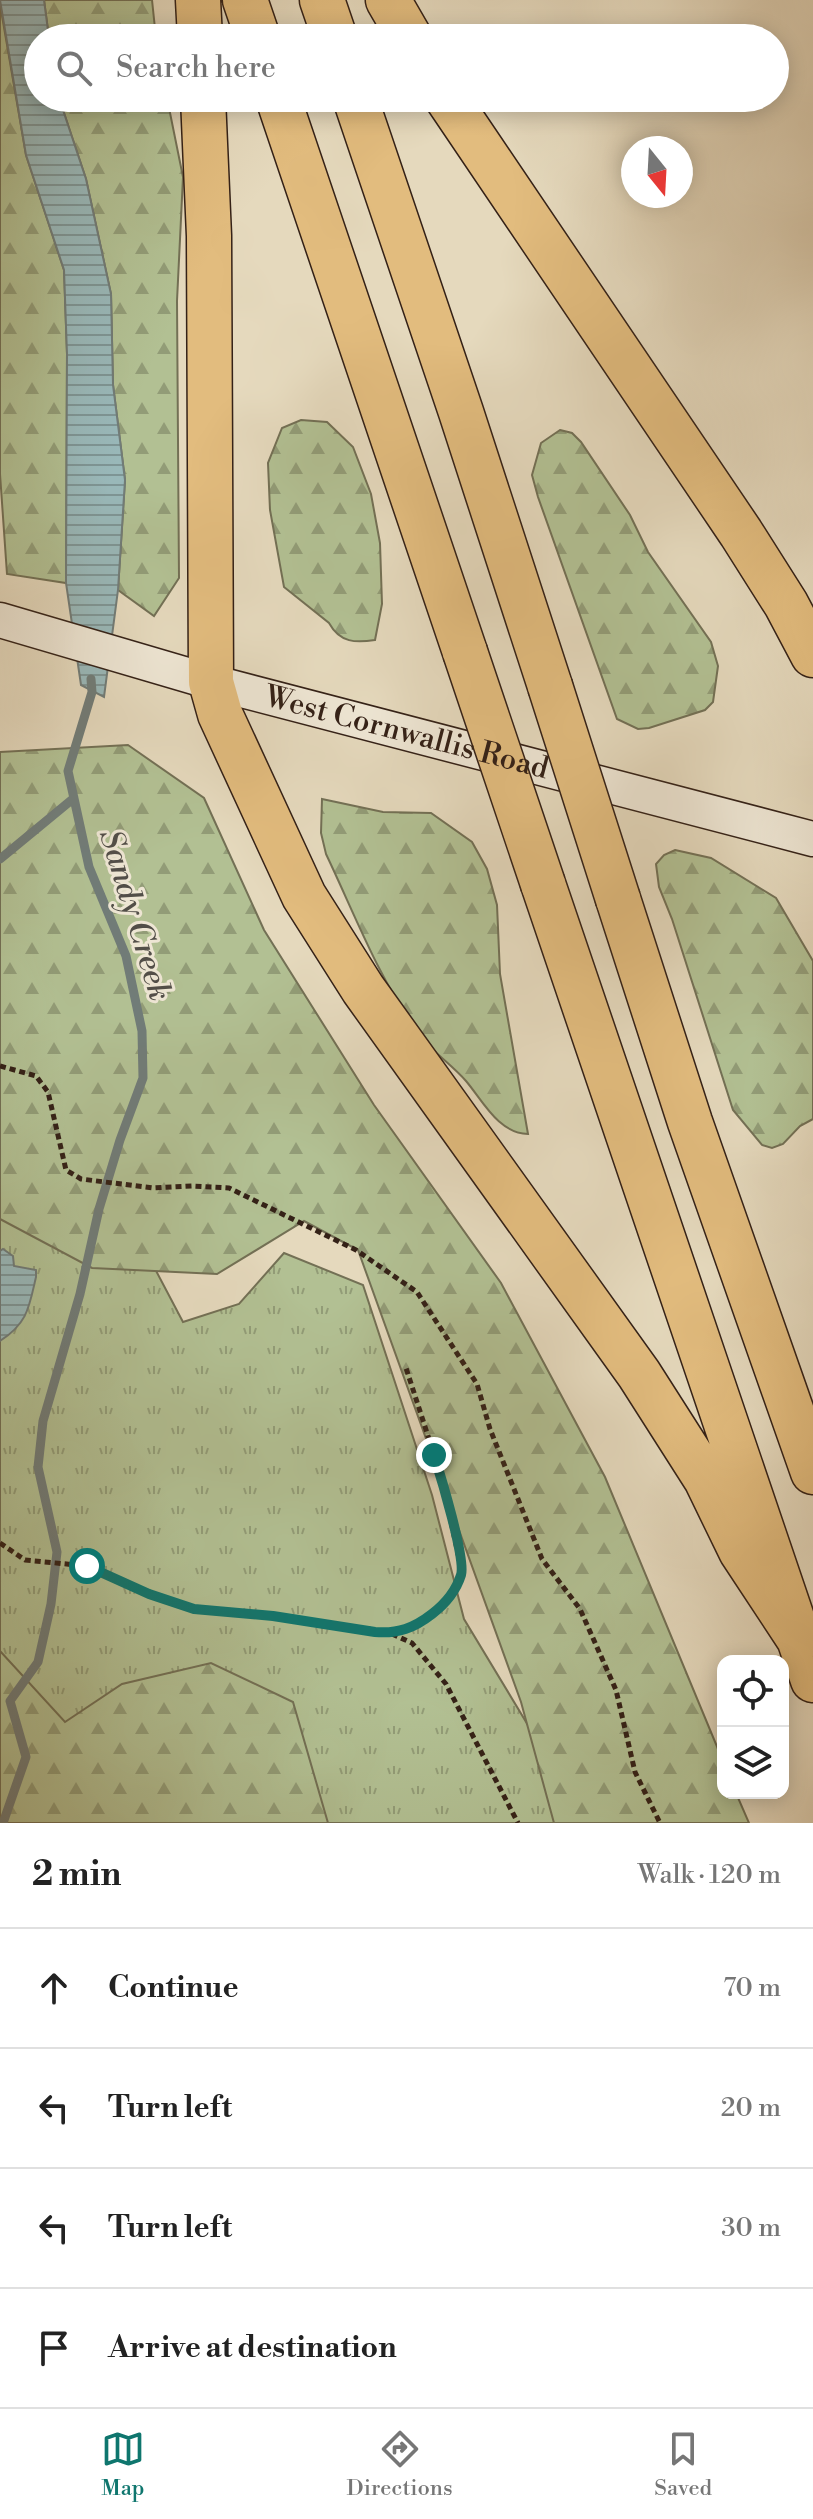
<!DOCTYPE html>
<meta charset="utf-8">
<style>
:root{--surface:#fff;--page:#f2f2f2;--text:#222;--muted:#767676;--line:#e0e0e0;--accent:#0f766e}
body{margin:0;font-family:"Libre Bodoni",serif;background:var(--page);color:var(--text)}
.controls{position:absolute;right:24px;bottom:24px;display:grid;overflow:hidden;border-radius:16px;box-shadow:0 4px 20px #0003}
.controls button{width:72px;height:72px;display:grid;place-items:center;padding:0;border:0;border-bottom:2px solid var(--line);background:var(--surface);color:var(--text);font:40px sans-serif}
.compass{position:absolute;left:621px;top:136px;width:72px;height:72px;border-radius:50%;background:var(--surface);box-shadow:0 4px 20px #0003;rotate:162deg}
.stop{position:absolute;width:24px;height:24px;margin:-18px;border:6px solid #0f766e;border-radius:50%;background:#fff}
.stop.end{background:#0f766e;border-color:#fff;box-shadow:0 2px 8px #0008}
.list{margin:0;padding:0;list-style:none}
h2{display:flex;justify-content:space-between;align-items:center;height:104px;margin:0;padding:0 32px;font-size:34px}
h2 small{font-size:26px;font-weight:400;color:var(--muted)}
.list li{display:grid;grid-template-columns:52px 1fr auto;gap:24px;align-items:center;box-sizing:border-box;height:120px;padding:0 32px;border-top:2px solid var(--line)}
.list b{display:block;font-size:30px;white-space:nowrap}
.list em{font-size:26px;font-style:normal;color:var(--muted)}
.icon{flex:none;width:44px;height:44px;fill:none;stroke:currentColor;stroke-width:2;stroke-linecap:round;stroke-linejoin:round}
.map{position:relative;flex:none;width:813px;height:1823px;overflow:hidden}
.search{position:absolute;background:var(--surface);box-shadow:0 4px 20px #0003;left:24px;right:24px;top:24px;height:88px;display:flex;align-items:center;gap:20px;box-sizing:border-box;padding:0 28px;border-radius:44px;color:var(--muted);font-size:30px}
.sheet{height:584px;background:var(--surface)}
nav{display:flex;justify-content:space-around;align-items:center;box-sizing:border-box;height:112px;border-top:2px solid var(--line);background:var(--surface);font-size:22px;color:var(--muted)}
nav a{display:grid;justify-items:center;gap:4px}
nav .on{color:var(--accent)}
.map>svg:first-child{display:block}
.grass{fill:url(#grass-tufts);stroke:#737055;stroke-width:2}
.forest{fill:url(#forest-firs);stroke:#737055;stroke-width:2}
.water{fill:url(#water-rules);stroke:#717c78;stroke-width:2}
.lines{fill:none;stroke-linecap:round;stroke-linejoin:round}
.stream{stroke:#717c78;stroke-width:9}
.secondary-casing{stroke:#342117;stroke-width:37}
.highway-casing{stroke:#342117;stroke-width:47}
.path{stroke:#342117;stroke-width:5;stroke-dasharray:6 4;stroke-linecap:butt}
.secondary{stroke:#eee6d4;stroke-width:34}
.highway{stroke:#e2bc7e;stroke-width:44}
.highway-bridge-casing{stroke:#342117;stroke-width:47;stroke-linecap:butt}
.highway-bridge{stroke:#e2bc7e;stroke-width:44}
.route{stroke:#0f766e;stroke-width:10}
.labels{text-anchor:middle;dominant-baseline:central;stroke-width:6;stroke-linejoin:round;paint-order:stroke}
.street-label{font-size:30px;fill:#342117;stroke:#eee6d4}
.water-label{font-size:32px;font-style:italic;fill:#524e48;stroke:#eee6d4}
</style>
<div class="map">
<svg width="813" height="1823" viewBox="0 0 813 1823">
<defs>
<pattern id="grass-tufts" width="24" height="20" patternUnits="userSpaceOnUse" patternTransform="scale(2)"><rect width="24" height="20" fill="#b2c093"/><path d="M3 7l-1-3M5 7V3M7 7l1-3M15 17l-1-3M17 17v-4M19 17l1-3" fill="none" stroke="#929c77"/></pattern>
<pattern id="forest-firs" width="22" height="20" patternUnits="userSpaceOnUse" patternTransform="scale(2)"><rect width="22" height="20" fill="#b2c093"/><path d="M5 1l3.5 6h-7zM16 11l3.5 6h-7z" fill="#929c77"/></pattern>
<pattern id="water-rules" width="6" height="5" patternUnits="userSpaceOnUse" patternTransform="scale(2)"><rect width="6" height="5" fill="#99b8b9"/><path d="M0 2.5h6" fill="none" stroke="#7e9595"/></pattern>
</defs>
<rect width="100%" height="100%" fill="#e5d9bd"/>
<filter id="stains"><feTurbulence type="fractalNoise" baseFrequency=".0025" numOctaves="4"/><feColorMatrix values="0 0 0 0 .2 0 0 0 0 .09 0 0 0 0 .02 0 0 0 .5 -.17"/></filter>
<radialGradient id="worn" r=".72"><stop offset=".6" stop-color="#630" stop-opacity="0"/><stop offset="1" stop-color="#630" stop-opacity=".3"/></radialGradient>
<path class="grass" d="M0 1208 134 1229 183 1322 239 1304 284 1253 363 1285 432 1495 464 1619 587 1823H0Z"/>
<path class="forest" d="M44 0H152L156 38H49Z
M0 4 26 155 64 270 67 354 66 583 7 574 0 474Z
M59 98H167L183 177 177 301 179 578 154 616 118 590 125 480 113 385 111 294 86 179Z
M301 420 327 422 353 447 371 494 380 543 382 604 375 640C356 643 340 643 329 623L284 587 270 510 268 463 282 428Z
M560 430 572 433 581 442 630 515 648 552 711 642 718 666 713 702 705 710 649 728 638 729 617 719 538 497 532 475 541 443Z
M128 745 204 798 264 930 374 1105 501 1283 605 1477 723 1761V1793H736L749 1823H554L521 1702 358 1250 304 1221 217 1274 92 1268 0 1219V752Z
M322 799 383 812 431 813 472 842 487 869 497 905 500 974 528 1134C498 1133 483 1101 466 1081 451 1064 431 1051 418 1033 379 979 355 915 326 854L321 833Z
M675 850 711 858 776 898 813 961V1119L800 1126 783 1144 772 1148 762 1145 733 1110 672 919 659 887 656 864 664 855Z
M0 1651 65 1722 122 1684 211 1663 293 1702 328 1823H0Z"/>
<path class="water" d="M0 0H44L49 38H38V98H59L86 179 111 294 113 385 125 480 118 590 104 697 81 685 66 583 67 354 64 270 26 155Z
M3 1249 13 1256 14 1266 36 1270V1277C29 1307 28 1323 0 1341V1251Z"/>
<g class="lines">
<path class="stream" d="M0 859 74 798
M3 1823 26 1757 10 1701 38 1662 51 1604 57 1552 38 1467 43 1421 80 1294 99 1209 120 1140 143 1078 142 1031 126 956 89 867 68 771 92 692 91 679"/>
<defs>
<g id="secondary">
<path id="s1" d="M0 620 211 682 813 839"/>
</g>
<path id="highway" d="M198 0 200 38
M245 0 258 38
M322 0 335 38
M388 0 410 38
M203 98 209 236 211 682 220 714 304 896 363 989 639 1374 706 1479 741 1551 799 1639
M278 98 465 652
M355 98 461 412 550 686
M447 98 741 533 786 604 813 655
M543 884 813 1680
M618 899 690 1122 813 1472"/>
</defs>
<use href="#secondary" class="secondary-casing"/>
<use href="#highway" class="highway-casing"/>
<path class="path" d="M0 1066 36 1076 48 1092 66 1170 81 1179 153 1188 192 1186 229 1188 356 1250 417 1292 477 1384 490 1429 542 1559 580 1609 616 1690 635 1772 660 1823
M0 1543 25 1560 87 1566 149 1594 194 1609 273 1616 391 1633 418 1625 449 1598 462 1572 441 1476 406 1368
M392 1634 412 1643 446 1684 518 1823"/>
<use href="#secondary" class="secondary"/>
<use href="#highway" class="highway"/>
<defs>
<path id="highway-bridge" d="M465 652 543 884
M550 686 618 899"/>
</defs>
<use href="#highway-bridge" class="highway-bridge-casing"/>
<use href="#highway-bridge" class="highway-bridge"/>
</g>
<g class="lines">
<path class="route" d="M87 1566 149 1594 194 1609 273 1616 375 1632C398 1634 414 1628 432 1614 445 1604 456 1591 461 1575 466 1559 440 1474 434 1455"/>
</g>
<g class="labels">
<g class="street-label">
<text stroke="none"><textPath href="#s1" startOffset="422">West Cornwallis Road</textPath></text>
</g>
<g class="water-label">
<text transform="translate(135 915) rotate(73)">Sandy Creek</text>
</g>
</g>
<rect width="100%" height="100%" filter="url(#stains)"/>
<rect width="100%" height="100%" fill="url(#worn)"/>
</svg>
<div class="controls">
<button><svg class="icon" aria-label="locate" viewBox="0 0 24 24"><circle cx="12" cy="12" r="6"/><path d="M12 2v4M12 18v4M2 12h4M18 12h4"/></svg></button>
<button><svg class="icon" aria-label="layers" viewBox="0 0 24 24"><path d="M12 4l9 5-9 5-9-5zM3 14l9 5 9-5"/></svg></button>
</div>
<svg class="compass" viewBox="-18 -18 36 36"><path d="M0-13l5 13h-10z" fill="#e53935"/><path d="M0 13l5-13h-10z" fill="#767676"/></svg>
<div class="stop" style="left:87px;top:1566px"></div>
<div class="stop end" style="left:434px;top:1455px"></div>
<div class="search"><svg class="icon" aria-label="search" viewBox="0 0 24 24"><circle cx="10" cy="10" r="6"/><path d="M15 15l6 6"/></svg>Search here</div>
</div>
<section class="sheet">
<h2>2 min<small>Walk · 120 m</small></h2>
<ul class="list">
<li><svg class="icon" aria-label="ahead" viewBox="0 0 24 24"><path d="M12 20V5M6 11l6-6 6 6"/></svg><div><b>Continue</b></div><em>70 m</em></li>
<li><svg class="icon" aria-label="left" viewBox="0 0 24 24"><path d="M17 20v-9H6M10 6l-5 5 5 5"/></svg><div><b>Turn left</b></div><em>20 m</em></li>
<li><svg class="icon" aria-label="left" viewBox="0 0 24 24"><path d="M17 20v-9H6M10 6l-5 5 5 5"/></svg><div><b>Turn left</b></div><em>30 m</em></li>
<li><svg class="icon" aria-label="arrive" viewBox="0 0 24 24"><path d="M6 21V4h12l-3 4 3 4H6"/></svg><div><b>Arrive at destination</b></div></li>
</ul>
</section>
<nav>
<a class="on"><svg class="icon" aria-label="map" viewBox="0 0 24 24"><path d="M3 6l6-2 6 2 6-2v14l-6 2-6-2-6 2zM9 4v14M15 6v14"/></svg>Map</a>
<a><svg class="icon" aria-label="directions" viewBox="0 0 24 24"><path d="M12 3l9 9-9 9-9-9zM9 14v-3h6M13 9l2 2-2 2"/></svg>Directions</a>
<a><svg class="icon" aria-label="saved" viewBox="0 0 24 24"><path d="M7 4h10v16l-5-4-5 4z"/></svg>Saved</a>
</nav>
